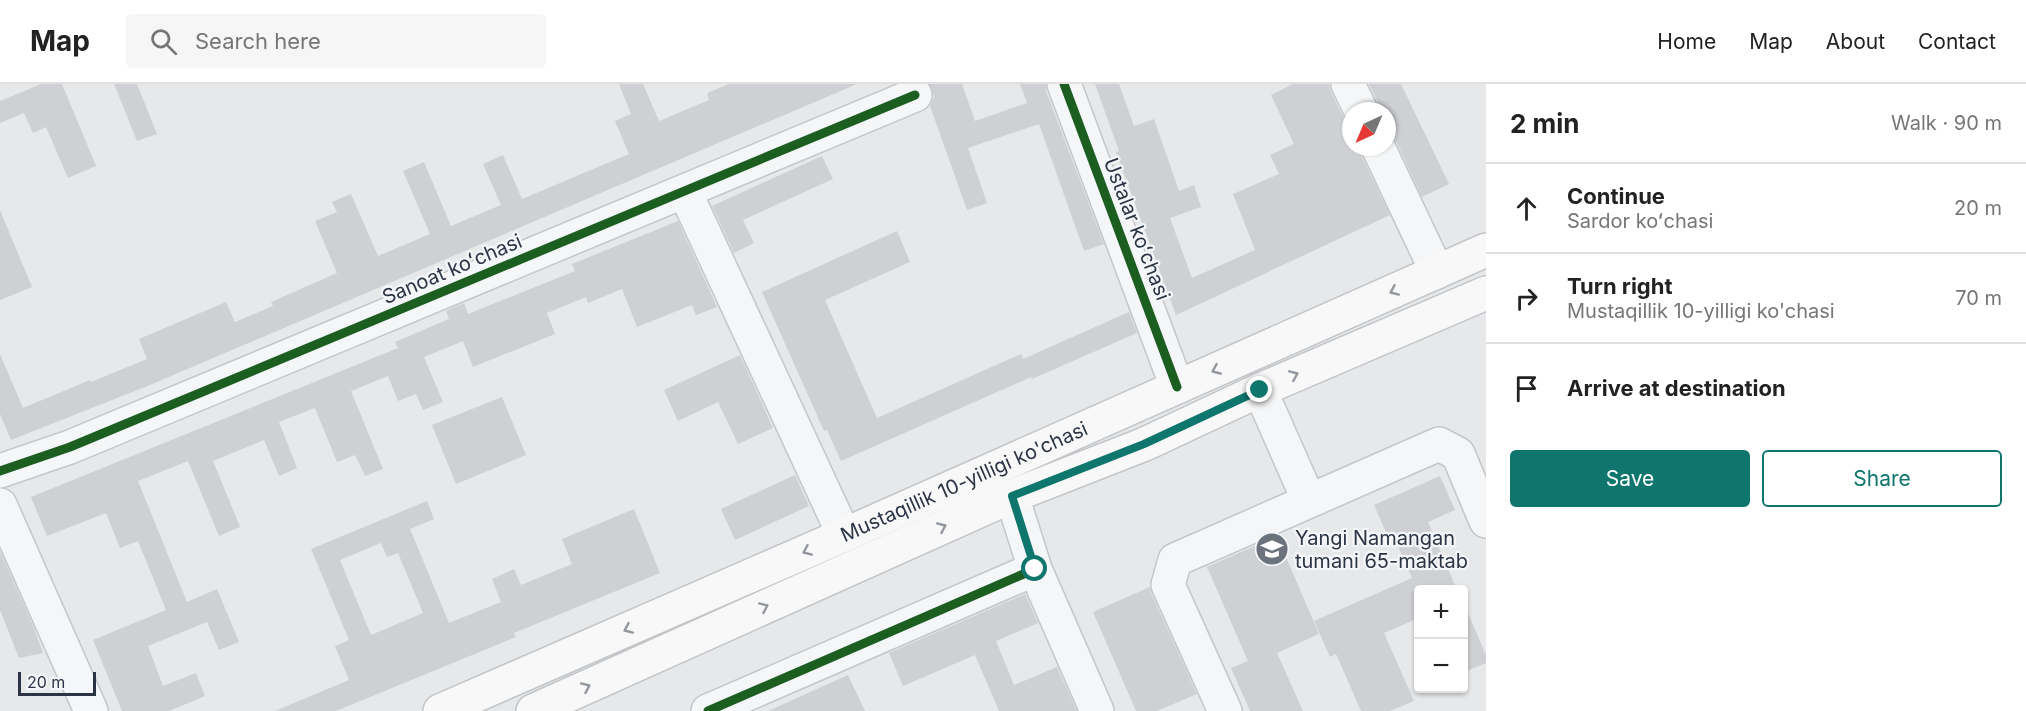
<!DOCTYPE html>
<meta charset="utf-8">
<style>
:root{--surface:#fff;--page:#f6f6f6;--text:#222;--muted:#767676;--line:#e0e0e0;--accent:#0f766e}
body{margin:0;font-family:Inter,sans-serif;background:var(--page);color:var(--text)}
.controls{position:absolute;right:18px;bottom:18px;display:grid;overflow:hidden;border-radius:6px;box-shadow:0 2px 4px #0004}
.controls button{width:54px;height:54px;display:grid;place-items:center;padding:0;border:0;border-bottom:2px solid var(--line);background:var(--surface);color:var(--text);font:30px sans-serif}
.compass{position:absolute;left:1342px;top:18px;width:54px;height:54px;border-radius:50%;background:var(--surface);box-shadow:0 2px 4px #0004;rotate:224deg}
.scale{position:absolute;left:18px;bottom:15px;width:78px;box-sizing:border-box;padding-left:6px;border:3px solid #2b3445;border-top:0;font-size:16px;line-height:21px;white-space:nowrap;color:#2b3445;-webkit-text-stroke:4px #f4f6f9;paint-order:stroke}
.stop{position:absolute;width:18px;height:18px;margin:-14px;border:4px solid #0f766e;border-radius:50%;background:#fff}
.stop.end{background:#0f766e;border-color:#fff;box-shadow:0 2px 6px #0008}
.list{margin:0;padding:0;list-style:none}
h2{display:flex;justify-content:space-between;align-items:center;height:78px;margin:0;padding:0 24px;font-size:26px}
h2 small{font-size:20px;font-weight:400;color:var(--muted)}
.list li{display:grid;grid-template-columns:39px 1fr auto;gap:18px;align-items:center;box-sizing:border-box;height:90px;padding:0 24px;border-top:2px solid var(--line)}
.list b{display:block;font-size:22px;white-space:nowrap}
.list p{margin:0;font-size:20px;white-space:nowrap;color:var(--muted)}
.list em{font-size:20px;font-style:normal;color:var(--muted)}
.actions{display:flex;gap:12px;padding:18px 24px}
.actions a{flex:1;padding:14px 0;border:2px solid var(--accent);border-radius:6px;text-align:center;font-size:21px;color:var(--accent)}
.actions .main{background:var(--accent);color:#fff}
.icon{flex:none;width:33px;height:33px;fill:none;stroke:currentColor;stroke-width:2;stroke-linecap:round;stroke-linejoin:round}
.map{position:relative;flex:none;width:1486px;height:627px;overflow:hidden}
header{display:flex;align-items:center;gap:36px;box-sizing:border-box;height:84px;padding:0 30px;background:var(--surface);border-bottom:2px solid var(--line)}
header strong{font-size:28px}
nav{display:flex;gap:33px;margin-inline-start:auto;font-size:21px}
.search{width:420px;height:54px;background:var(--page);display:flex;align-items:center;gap:15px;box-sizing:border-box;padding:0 21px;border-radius:6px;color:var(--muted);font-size:22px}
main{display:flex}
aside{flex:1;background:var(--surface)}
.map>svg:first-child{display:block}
.building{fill:#ced0d3;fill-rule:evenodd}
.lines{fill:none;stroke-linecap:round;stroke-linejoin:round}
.minor-casing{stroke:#c4c6c8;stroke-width:36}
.major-casing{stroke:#c2c5c8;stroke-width:36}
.minor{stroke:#f5f6f7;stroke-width:33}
.major{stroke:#f8f8f8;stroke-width:33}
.cycleway-casing{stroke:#f4f6f9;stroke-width:13}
.cycleway{stroke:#1b5e20;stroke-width:9}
.oneway{stroke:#92969e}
.route{stroke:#0f766e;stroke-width:8}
.labels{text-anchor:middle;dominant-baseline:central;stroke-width:4.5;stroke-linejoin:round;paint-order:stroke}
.street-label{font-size:20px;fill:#2b3445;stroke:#f4f6f9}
.poi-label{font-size:20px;fill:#2b3445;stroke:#f4f6f9;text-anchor:start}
</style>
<header>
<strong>Map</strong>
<div class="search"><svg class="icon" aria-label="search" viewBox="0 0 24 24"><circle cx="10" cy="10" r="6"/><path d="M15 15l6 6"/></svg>Search here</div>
<nav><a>Home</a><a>Map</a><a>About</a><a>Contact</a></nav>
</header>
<main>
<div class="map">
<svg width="1486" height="627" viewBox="0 0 1486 627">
<rect width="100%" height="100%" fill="#e6e8ea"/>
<path class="building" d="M41 0H62L96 82 68 94 46 43 33 49 24 29 0 39V17Z
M114 0H137L157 50 137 57Z
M619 0H643L659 37 709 16 707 9 729 0H857L150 301 11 356 0 330V270L23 324 90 296 91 298 147 275 139 255 226 218 235 238 273 222 271 218 337 189 315 137 337 128 332 118 351 110 378 172 430 150 403 87 424 78 451 142 501 121 483 80 503 71 522 115 629 70 615 37 631 30Z
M929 0H962L975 37 1027 19 1020 0H1046V7L1104 160 1084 167 1039 40 968 64 987 119 967 126 930 22 934 13 932 4Z
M1095 0H1119L1134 42 1154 35 1179 107 1194 101 1201 123 1170 134 1192 194 1255 166 1233 110 1279 90 1270 71 1294 60 1271 11 1293 0H1329L1331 8 1344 35 1351 43V63H1360L1361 71 1390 131 1176 231 1116 68 1119 67Z
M1369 0H1401L1449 100 1422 113 1395 55 1387 47V27H1380L1378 19Z
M822 72 833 95 743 136 754 159 734 169 712 122Z
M0 126 32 203 0 216Z
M678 137 717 223 696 231 692 221 637 243 622 205 588 219 586 213 547 229 555 250 473 283 463 257 424 273 443 318 423 326 416 310 398 317 388 292 351 307 383 385 365 392 355 371 337 378 315 324 279 338 297 384 279 392 264 356 213 377 240 443 219 452 188 377 138 397 187 518 217 505 239 558 219 566 207 538 148 562 163 602 196 589 205 612 169 627H122L93 556 166 526 138 457 120 464 106 429 47 452 31 413 398 264 395 258 449 235 446 227 464 219 468 230 575 187 572 180Z
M897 147 910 178 825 216 877 334 1021 270 1023 275 1129 228 1137 249 1032 295 1031 293 841 377 827 346 824 347 762 208Z
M740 271 773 344 738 360 718 318 678 337 664 306Z
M502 313 526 371 456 400 432 341Z
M795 391 809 422 735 456 721 425Z
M1440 392 1455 426 1428 438 1457 506H1419V534L1384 549 1414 617 1390 627H1361L1336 570 1330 573 1314 537 1412 494 1394 453 1389 455 1374 421Z
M427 417 434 435 410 445 449 539 501 518 492 495 514 485 521 501 572 480 562 455 634 425 660 489 514 549 516 553 336 627H275L349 596 335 562 349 556 311 465ZM381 459 387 473 398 469 423 529 371 551 340 476Z
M1277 452 1319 550 1277 569 1303 627H1250L1231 584 1248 577 1207 483Z
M0 467 32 539 43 569 19 574 0 526Z
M1150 503 1151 509 1197 610 1157 627H1136L1093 528Z
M1025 510 1038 539 996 557 1014 601 1057 583 1077 627H999L975 571 903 602 889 569Z
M1464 520 1486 571V579L1464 588Z
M848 591 865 627H768Z"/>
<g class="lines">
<defs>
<path id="minor" d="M1064 0 1177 303
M1348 0 1361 27
M1378 63 1437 188
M685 108 844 451
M1260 306 1309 417
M0 387 70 363 915 11
M1012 412 1035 485 1097 627
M0 421 91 627
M708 627 1035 485
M1225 627 1168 501 1175 476 1439 360 1458 370 1486 437"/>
<g id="major">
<path id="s1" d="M440 627 844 451 1486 166"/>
<path d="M533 627 1012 412 1145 360 1260 306 1486 209"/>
</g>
</defs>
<use href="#minor" class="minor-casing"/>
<use href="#major" class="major-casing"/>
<use href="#minor" class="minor"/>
<use href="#major" class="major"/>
<defs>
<path id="cycleway" d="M1064 0 1177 303
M0 387 70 363 915 11
M708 627 1035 485"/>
</defs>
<use href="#cycleway" class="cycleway-casing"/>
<use href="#cycleway" class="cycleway"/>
</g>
<defs><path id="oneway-chevron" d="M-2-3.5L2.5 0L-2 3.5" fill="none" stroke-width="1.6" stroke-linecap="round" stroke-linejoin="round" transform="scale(1.5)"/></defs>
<g class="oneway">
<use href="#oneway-chevron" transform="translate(1394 207) rotate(156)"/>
<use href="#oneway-chevron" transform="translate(1216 286) rotate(156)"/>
<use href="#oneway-chevron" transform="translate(1294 291) rotate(-23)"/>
<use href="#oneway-chevron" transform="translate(942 443) rotate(-24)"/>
<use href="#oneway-chevron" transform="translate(807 467) rotate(156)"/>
<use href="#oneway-chevron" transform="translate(764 523) rotate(-24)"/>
<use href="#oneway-chevron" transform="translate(628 545) rotate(156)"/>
<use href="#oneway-chevron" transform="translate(586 603) rotate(-24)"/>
</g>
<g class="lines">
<path class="route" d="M1035 485 1012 412 1144 360 1260 306"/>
</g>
<defs>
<symbol id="school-disc" viewBox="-11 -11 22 22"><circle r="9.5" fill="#6c737f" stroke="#f4f6f9"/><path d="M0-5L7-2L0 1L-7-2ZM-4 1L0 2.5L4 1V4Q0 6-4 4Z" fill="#fff"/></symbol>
</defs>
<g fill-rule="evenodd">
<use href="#school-disc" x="1253" y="446" width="38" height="38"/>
</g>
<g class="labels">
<g class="street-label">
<text transform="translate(1137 145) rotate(69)">Ustalar koʻchasi</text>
<text transform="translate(452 185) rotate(-23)">Sanoat koʻchasi</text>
<text stroke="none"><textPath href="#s1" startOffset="572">Mustaqillik 10-yilligi ko'chasi</textPath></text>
</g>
<g class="poi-label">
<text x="1295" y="454">Yangi Namangan<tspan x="1295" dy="23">tumani 65-maktab</tspan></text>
</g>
</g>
</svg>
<div class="controls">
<button>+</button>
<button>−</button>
</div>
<svg class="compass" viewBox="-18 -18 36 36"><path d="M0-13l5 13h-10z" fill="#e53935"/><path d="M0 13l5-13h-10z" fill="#767676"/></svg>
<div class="scale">20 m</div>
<div class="stop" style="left:1035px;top:485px"></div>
<div class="stop end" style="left:1260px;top:306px"></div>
</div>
<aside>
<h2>2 min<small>Walk · 90 m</small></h2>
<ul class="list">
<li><svg class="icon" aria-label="ahead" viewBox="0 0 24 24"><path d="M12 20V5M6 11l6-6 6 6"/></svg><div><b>Continue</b><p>Sardor koʻchasi</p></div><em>20 m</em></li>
<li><svg class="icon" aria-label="right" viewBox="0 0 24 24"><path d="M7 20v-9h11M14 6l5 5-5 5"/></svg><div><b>Turn right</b><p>Mustaqillik 10-yilligi ko'chasi</p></div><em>70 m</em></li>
<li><svg class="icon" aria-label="arrive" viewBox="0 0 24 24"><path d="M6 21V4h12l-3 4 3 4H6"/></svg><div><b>Arrive at destination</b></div></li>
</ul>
<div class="actions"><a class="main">Save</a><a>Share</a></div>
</aside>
</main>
